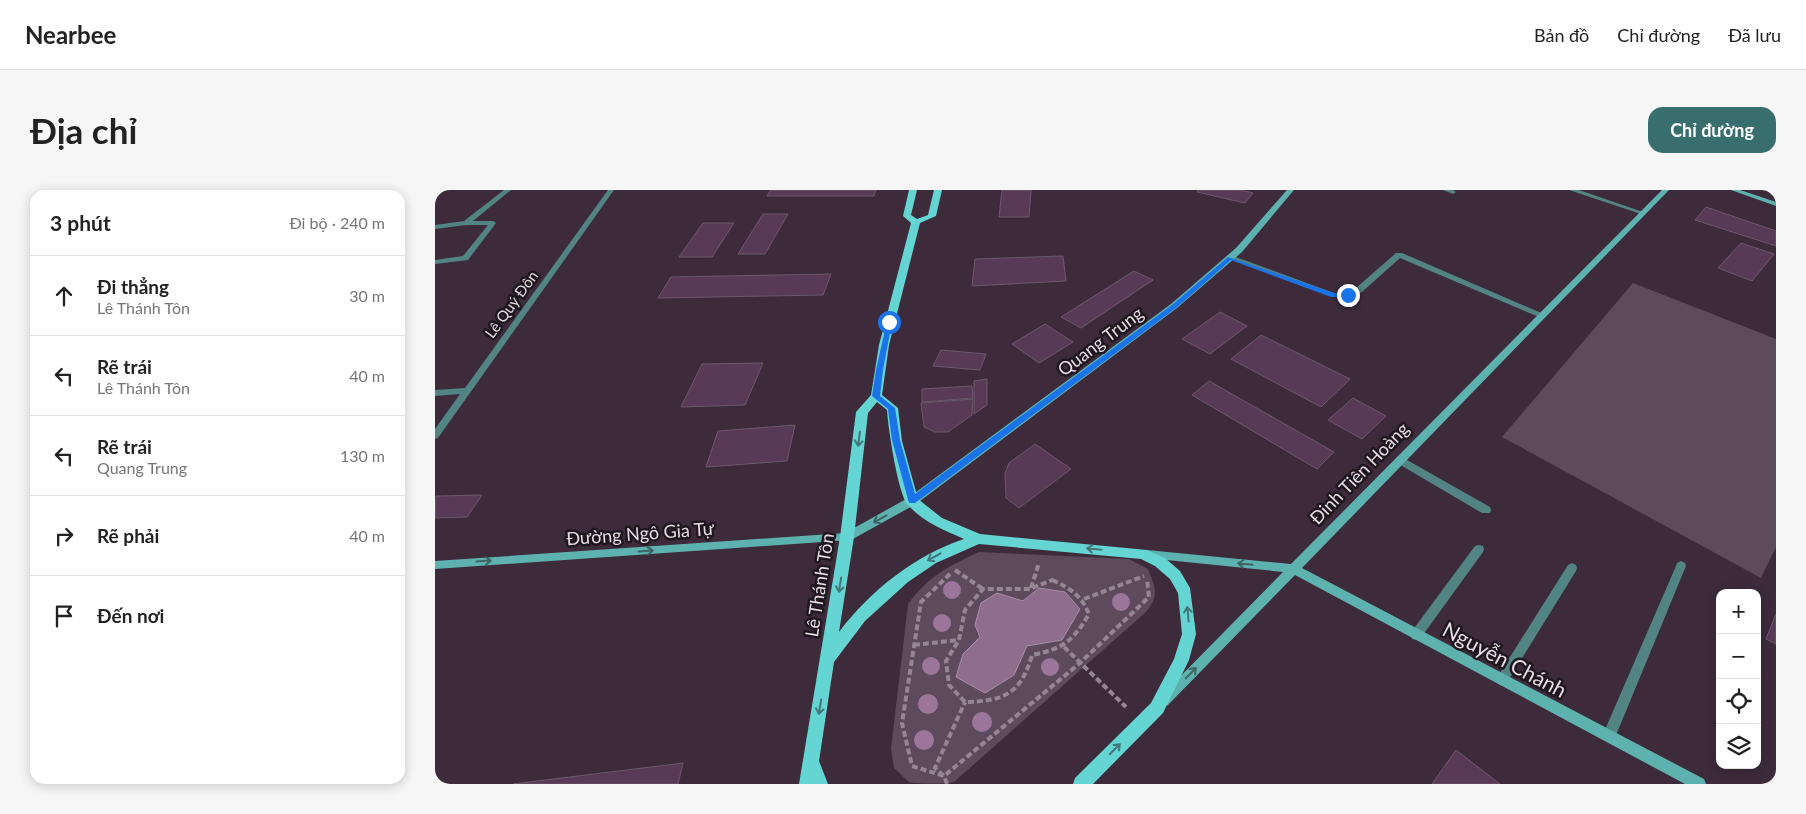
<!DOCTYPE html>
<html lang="vi">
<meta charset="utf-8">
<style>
:root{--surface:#fff;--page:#f6f6f6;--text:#222;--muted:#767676;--line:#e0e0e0;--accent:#386f6e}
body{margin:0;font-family:Lato,sans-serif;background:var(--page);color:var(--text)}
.controls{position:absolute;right:15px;bottom:15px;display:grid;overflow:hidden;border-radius:10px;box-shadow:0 2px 12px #0003}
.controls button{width:45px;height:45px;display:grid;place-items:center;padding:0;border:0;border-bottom:1px solid var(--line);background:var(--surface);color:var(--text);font:25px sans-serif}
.stop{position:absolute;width:15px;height:15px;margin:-11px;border:4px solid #1a73e8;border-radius:50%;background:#fff}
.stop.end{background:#1a73e8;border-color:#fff;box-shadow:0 1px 5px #0008}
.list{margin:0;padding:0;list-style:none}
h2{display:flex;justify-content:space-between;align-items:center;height:65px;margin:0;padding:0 20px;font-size:21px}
h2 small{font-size:16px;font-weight:400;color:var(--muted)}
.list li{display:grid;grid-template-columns:32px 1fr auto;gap:15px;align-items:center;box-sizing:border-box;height:80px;padding:0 20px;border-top:1px solid var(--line)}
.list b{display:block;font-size:19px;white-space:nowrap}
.list p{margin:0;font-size:16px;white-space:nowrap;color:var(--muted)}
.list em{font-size:16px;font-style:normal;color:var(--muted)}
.icon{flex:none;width:28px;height:28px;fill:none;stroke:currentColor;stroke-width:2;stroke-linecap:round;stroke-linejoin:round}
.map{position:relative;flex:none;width:1341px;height:594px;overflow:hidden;border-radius:15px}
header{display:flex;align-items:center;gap:30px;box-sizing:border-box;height:70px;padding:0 25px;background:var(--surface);border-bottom:1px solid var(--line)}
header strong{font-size:24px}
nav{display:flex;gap:28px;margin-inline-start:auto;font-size:18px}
.intro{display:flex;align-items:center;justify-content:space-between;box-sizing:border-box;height:120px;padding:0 30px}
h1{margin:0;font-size:35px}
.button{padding:12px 22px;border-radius:15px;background:var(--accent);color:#fff;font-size:18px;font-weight:700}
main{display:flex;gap:30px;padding:0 30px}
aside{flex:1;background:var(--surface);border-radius:15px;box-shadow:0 2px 12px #0003}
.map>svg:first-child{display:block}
.green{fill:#5d4a5c;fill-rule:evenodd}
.water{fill:#8e6d8d;stroke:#a88ea7}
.building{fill:#583a57;stroke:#6c586b}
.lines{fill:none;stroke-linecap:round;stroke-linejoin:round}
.path{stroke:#958694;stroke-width:4;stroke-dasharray:6 3;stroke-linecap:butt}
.lane{fill:#518482;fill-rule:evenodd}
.street{fill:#518482;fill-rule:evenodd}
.secondary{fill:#5db2af;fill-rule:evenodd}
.primary{fill:#64d5d2;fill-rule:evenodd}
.tree{fill:#9b769a}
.oneway{stroke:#427678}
.oneway2{stroke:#3e6466}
.route{fill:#1a73e8}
.labels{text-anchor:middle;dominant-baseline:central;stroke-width:5;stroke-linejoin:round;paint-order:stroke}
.far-street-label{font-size:15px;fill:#e6dae5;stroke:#1f171e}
.street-label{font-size:18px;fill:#e6dae5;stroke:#1f171e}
.near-street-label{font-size:21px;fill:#e6dae5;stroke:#1f171e}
</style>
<header>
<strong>Nearbee</strong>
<nav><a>Bản đồ</a><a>Chỉ đường</a><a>Đã lưu</a></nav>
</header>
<div class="intro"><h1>Địa chỉ</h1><a class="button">Chỉ đường</a></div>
<main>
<aside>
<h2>3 phút<small>Đi bộ · 240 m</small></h2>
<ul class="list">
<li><svg class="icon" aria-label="ahead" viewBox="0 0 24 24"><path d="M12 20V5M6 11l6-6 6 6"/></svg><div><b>Đi thẳng</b><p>Lê Thánh Tôn</p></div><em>30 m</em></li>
<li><svg class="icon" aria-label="left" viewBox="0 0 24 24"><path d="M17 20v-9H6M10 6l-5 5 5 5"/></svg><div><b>Rẽ trái</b><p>Lê Thánh Tôn</p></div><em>40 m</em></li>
<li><svg class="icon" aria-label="left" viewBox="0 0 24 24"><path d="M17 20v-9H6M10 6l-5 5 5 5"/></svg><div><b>Rẽ trái</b><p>Quang Trung</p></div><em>130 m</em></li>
<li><svg class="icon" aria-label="right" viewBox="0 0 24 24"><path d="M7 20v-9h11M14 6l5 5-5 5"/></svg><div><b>Rẽ phải</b></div><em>40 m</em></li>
<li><svg class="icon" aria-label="arrive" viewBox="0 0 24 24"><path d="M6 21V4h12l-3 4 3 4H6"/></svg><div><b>Đến nơi</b></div></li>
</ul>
</aside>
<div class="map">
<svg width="1341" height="594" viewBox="0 0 1341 594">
<rect width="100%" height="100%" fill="#3d2b3c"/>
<path class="green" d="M1198 93 1341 149V357L1326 388 1067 247Z
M544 362 694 369 713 379C720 397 725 405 711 422L519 592C510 594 482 594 474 592 469 588 464 582 459 578L456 559 473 414C495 385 512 377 544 362ZM604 398 630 402 645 419 627 450 592 456 579 485 528 464 545 447Z"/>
<path class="water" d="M604 398 630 402 645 419 627 450 592 456 579 485 550 503 521 487 528 464 545 447 540 435 546 413 562 403 588 411Z"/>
<path class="building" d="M336 0H441L439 6H332Z
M567 0H596L594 27H564Z
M763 0H806L818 3 810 13 762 2Z
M1271 17 1341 41V56L1260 30Z
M328 24H353L330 64H303Z
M268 33H299L277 67H244Z
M1306 53 1339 64 1317 91 1283 78Z
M628 66 631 91 537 96 540 69Z
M699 81 718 90 646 138 626 127Z
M396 84 388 105 223 108 236 87Z
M785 122 812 136 775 164 747 149Z
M610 134 638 152 604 173 577 154Z
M826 145 915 189 886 217 796 169Z
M506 160 551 164 545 180 498 176Z
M328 173 310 215 246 217 267 174Z
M552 189V215L539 224V191Z
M774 191 899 262 882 279 757 205Z
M537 196 538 208 487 212V199Z
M918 208 951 226 927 249 893 230Z
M538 209 537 225 513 242H500L489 237 486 213Z
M360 235 352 271 271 277 283 241Z
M600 254 636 279 584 318 571 308 570 283 574 273Z
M47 305 32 327 0 328 1 306Z
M1341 424V454L1331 449Z
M1021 560 1065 594H997Z
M248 573 243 594H78Z"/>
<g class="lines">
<path class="path" d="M520 380 548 399
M515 384 486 412 467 533 477 576 509 586 645 473 714 407 712 389
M617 390C635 398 646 405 654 424 638 451 628 459 597 465 586 504 569 511 530 512L514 495 511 471 524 450 530 420 548 399H595Z
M596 398 604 373
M649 409 709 386
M479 455 524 450
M629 457 691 517
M512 594 509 586 500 578 530 512"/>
<path class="lane" d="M69 0H76L38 31H58L61 33 33 70 0 74V70L28 66 53 35H31L0 39V35L29 31Z
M1008 0H1018L1021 2 1018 4Z"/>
<path class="street" d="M173 0H179L3 248 0 249V239L25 204 0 206V200L30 198Z
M1134 0H1144L1211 23 1206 24Z
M961 63H967L1111 125 1110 127H1104L965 68 927 102 913 107H898L791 68 798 66 899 103H912L921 98Z
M965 266 1055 317 1056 320 1055 323H1047L962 273 960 270 962 267Z
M1044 355 1048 356 1049 359 1048 362 985 449 981 450 977 449 975 445 977 441 1040 356Z
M1246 371 1250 373 1251 376 1179 550 1174 552 1169 550 1168 546 1169 542 1241 376 1242 373Z
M1137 373 1141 375 1142 378 1141 381 1071 494 1067 496 1063 494 1061 490 1063 486 1133 375Z"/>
<path class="secondary" d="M852 0H859L807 62 742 118 481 314 416 350 0 379V371L410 343 473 308 736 114 801 58Z
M1227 0H1234L867 378 1269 589 1271 594H1250L860 385 733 515 729 517 725 515 723 511 725 507 848 382 712 368 708 367 707 364 708 361 712 360 856 374Z
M1296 0H1305L1341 12V16Z"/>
<path class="primary" d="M474 0H482L476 25 482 29 493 25 499 0H507L501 26 485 33 454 155 447 205 463 218 467 251 483 309 507 328 545 344 712 360 730 368 745 381 755 398 761 444 754 470 728 523 658 594H638L640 588 716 513 739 469 747 444 743 403 735 389 720 376 706 369 544 354 501 373 473 392 430 431 399 472 384 571 393 594H364L405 347 421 222 436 205 444 155 476 33 468 26ZM442 212 452 220C453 237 463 304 473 315 488 332 509 340 529 349 480 365 435 401 404 442L419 347 433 223Z"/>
</g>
<g class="tree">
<circle cx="517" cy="400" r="9"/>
<circle cx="686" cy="412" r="9"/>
<circle cx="507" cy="433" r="9"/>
<circle cx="496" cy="476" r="9"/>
<circle cx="615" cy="477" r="9"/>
<circle cx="493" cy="514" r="10"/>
<circle cx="547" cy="532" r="10"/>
<circle cx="489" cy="550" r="10"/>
</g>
<defs><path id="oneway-shaft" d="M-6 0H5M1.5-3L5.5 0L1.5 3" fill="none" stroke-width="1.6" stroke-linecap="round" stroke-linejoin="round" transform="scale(1.25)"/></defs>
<g class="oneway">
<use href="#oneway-shaft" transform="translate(424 249) rotate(97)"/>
<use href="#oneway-shaft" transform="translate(659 359) rotate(-174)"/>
<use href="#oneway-shaft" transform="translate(499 367) rotate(151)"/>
<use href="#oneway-shaft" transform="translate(405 395) rotate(99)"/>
<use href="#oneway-shaft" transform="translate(753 424) rotate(-95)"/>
<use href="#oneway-shaft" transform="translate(385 517) rotate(99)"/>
<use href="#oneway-shaft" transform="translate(680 559) rotate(-45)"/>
</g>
<g class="oneway2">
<use href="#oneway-shaft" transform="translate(445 329) rotate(151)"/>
<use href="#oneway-shaft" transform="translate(211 361) rotate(-4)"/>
<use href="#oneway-shaft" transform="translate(49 371) rotate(-4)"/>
<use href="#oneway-shaft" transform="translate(810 374) rotate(-174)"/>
<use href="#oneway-shaft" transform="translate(756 483) rotate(-46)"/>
</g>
<path class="route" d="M793 67 899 103H913L916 105 913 107H896L796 70 741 118 480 313H474L457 250 453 219 437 206 441 180 452 131 457 132 448 180 445 206 460 218 465 250 480 304 737 115Z"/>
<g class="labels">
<g class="far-street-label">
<text transform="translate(76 114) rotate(-54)">Lê Quý Đôn</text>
</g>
<g class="street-label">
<text transform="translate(665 151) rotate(-37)">Quang Trung</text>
<text transform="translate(924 283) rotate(-46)">Đinh Tiên Hoàng</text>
<text transform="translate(205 343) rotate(-4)">Đường Ngô Gia Tự</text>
<text transform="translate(384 395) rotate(-81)">Lê Thánh Tôn</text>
</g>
<g class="near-street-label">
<text transform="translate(1070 469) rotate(28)">Nguyễn Chánh</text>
</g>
</g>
</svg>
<div class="controls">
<button>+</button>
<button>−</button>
<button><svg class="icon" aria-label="locate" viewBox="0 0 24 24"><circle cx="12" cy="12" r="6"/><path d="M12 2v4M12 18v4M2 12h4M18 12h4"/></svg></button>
<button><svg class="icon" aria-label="layers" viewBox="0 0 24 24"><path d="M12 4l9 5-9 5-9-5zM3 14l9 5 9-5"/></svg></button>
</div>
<div class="stop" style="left:454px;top:132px"></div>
<div class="stop end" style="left:913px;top:105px"></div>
</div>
</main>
